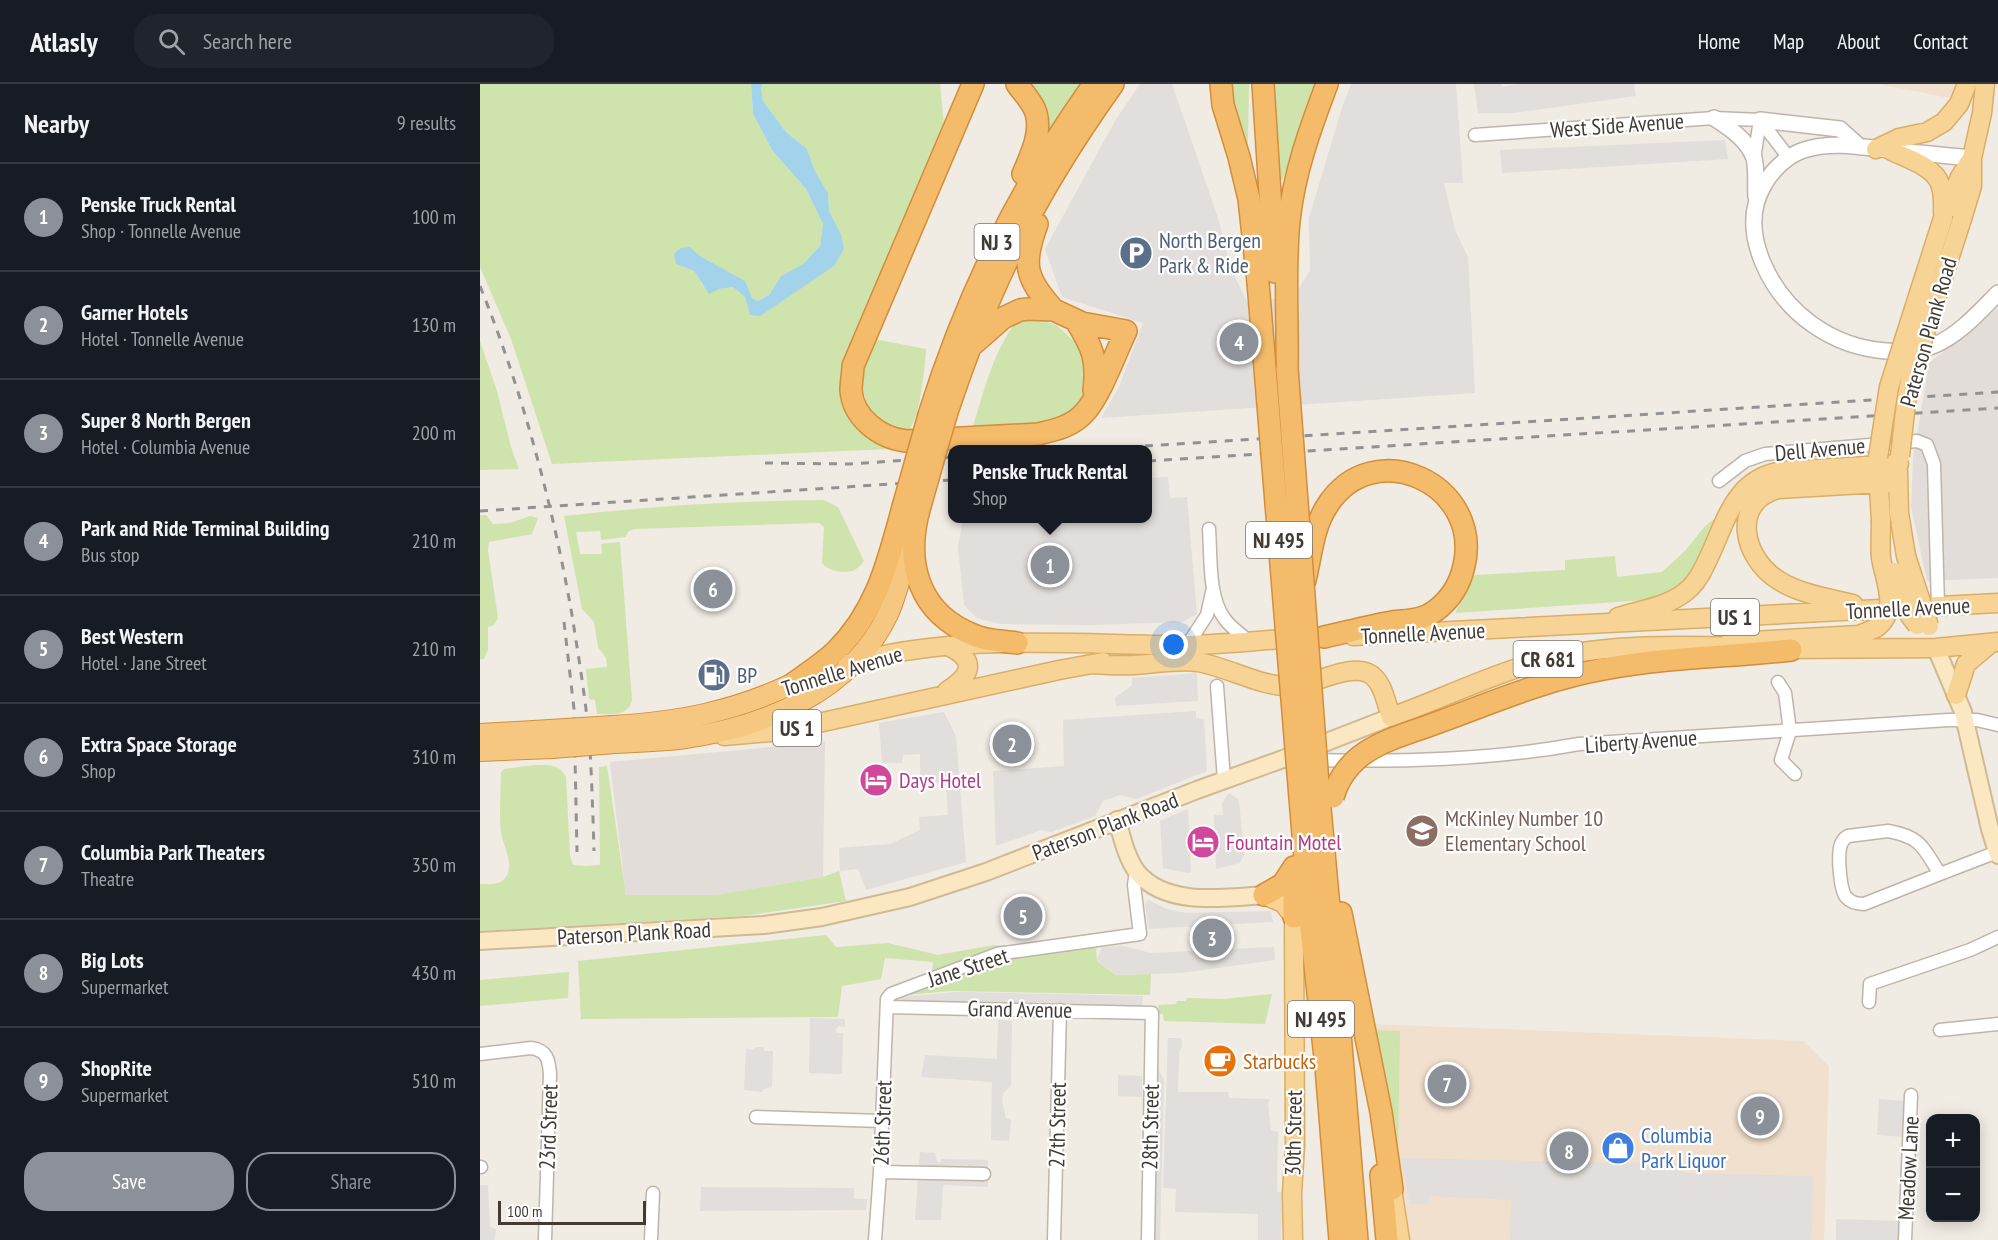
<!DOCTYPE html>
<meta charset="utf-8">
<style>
:root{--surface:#171b24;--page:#20242c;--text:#f1f3f6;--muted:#9ea1a6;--line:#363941;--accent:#8c9099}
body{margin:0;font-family:"PT Sans Narrow",sans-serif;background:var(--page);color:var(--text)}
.controls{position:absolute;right:18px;bottom:18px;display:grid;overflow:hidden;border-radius:12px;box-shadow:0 3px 15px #0003}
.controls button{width:54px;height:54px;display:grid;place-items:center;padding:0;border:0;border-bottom:2px solid var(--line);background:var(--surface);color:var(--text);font:30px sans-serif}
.scale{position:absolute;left:18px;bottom:15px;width:148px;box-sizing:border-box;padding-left:6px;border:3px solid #413b34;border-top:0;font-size:16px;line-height:21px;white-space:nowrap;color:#413b34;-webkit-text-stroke:4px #fff;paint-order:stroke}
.you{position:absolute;left:694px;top:561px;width:21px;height:21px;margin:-15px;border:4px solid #fff;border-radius:50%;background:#1a73e8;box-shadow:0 0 0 9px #1a73e833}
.badge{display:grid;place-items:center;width:39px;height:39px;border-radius:50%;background:var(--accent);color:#fff;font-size:20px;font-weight:700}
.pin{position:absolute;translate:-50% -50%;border:3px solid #fff;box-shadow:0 2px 6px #0006}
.popup{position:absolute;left:468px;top:361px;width:204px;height:78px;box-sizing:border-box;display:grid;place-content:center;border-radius:12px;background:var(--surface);filter:drop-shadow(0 2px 4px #0005);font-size:20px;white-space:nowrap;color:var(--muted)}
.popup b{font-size:22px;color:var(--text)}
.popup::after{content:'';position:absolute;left:50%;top:100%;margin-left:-12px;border:12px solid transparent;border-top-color:var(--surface)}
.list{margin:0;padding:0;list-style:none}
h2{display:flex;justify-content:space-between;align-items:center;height:78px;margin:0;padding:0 24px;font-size:26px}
h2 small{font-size:20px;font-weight:400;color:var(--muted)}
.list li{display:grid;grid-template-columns:39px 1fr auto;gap:18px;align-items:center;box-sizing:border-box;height:108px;padding:0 24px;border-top:2px solid var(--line)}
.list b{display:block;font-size:22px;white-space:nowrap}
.list p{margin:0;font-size:20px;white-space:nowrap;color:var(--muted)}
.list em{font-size:20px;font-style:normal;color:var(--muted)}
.actions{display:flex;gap:12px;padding:18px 24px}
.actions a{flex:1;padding:14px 0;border:2px solid var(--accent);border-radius:24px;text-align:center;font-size:21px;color:var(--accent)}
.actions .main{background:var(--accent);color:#fff}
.icon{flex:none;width:33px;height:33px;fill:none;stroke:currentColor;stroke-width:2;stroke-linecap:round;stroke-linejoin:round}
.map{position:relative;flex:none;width:1518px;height:1156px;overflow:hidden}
header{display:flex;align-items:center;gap:36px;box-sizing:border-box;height:84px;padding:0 30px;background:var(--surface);border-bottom:2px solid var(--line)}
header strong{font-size:28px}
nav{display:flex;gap:33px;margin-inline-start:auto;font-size:21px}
.search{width:420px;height:54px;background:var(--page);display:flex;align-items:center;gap:15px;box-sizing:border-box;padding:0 21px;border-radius:24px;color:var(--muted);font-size:22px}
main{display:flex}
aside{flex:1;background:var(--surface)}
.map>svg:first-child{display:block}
.commercial{fill:#f2e0ce}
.industrial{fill:#e2ddd8}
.green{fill:#cfe3ad}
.parking{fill:#e1dedb}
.water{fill:#a2d3ea}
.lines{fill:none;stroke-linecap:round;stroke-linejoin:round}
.minor-casing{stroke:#beb5a9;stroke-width:15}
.tertiary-casing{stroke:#beb5a9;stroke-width:18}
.secondary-casing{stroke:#ceba95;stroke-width:20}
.primary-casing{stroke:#dbae66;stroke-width:21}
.trunk-casing{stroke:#d28e3b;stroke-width:22}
.motorway-casing{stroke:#d28e3b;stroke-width:24}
.minor{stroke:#fff;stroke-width:12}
.tertiary{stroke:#fff;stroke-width:15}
.secondary{stroke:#fbe8c2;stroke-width:16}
.primary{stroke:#f7d395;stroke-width:18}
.trunk{stroke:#f6c780;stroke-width:20}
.motorway{stroke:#f4bb6a;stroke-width:21}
.rail{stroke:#929292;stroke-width:3;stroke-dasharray:8 8;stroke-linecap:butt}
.primary-bridge-casing{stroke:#dbae66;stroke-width:21;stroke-linecap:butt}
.trunk-bridge-casing{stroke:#d28e3b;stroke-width:22;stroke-linecap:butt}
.motorway-bridge-casing{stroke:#d28e3b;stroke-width:24;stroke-linecap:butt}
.primary-bridge{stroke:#f7d395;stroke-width:18}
.trunk-bridge{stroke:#f6c780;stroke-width:20}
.motorway-bridge{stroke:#f4bb6a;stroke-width:21}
.labels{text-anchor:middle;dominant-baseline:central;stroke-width:4.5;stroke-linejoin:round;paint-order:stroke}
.shield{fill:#fff;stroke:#7a7671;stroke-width:1.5}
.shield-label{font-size:21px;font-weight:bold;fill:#413b34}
.street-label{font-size:22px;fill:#413b34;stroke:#fff}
.service-label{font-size:22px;fill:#4e5e75;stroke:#fff;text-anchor:start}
.hotel-label{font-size:22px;fill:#b23c85;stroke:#fff;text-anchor:start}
.education-label{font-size:22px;fill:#785e54;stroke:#fff;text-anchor:start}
.food-label{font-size:22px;fill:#c56008;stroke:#fff;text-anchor:start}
.shop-label{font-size:22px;fill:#366cbe;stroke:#fff;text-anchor:start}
</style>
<header>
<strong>Atlasly</strong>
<div class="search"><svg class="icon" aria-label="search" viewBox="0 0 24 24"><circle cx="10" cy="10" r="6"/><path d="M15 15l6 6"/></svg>Search here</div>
<nav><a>Home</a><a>Map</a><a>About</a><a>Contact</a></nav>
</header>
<main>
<aside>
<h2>Nearby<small>9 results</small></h2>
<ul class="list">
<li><span class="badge">1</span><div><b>Penske Truck Rental</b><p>Shop · Tonnelle Avenue</p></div><em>100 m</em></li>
<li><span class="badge">2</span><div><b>Garner Hotels</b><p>Hotel · Tonnelle Avenue</p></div><em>130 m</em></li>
<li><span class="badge">3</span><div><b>Super 8 North Bergen</b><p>Hotel · Columbia Avenue</p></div><em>200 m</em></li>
<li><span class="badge">4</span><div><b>Park and Ride Terminal Building</b><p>Bus stop</p></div><em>210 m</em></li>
<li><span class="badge">5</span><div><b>Best Western</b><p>Hotel · Jane Street</p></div><em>210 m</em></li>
<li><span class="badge">6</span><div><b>Extra Space Storage</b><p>Shop</p></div><em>310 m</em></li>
<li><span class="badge">7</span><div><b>Columbia Park Theaters</b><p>Theatre</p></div><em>350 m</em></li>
<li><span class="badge">8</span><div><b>Big Lots</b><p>Supermarket</p></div><em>430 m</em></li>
<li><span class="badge">9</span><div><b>ShopRite</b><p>Supermarket</p></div><em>510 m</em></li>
</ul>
<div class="actions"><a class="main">Save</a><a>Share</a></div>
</aside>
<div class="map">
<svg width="1518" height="1156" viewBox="0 0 1518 1156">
<rect width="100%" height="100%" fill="#f0ebe3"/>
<path class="commercial" d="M1398 0H1478L1475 15Z
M893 940 1323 957 1349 982 1344 1156H929L925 1121Z"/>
<path class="industrial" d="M1518 224V494L1447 497 1431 423 1433 374 1449 279Z
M345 658 343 793 235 811 146 812 130 678Z"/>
<path class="green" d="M0 0H271L273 30 292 66 326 105 343 140 340 162 323 180 301 192 289 211 278 217 272 214 264 197 220 172 210 163 196 180 214 187 224 203 239 205 253 203 265 213 270 230 354 182 361 150 349 127 348 109 335 87 327 65 306 48 283 17 281 4 283 0H460L465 53 362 293 374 340 409 365 72 380 31 255 0 183Z
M547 0H602L558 64Z
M748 0H769L768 61Z
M792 0H840L803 95 801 96Z
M554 234 576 241 597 259 608 282V310L598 325 581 336 491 349C503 312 512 268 537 237Z
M394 255 446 265C445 282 440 338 427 348L405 339 388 325 380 294Z
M0 257 17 307 31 363 39 385 0 386Z
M344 416 358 423 384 477C381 481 376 486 372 487 361 490 348 486 342 479L344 443 339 439 154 445 149 447 145 453 121 456 120 447 96 448 100 470H122L121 460 140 458 152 616C148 633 131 630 117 630L115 616 109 615 106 585 127 583 126 574 118 563 114 538 102 525 84 432C171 422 257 417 344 416Z
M0 431H6L13 440 30 439 50 432 58 434 52 450 9 458 8 466 18 534 14 541 8 543V566L4 575H0Z
M1237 433C1225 459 1216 493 1190 509 1184 513 1175 514 1168 516L975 529 995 491 1085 486V476L1135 472 1137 493 1182 488 1205 467 1225 442Z
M54 681C68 681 79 679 86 693L90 771 93 781 106 782 120 781 119 683 127 682 146 811H235L343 793 359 787 366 817 263 832 0 847V800C9 800 20 802 26 793 35 780 23 762 21 748 19 729 21 707 21 688L24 685Z
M346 851 356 863 408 859 458 871 514 861 616 864 617 877 636 891 671 890 670 911 470 907 418 912 452 889 453 878 405 874 401 895 362 902 358 933 101 935 98 877Z
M89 888 88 914 0 922V896Z
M792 910 785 940 684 937 683 930H679L678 921 696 920 697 917H705L707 914 744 915Z
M895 946 920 947 918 1071 916 1072Z"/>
<path class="parking" d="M660 0H692L738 134 751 185 768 220 815 211 830 186 829 134 861 27 871 0H976L983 99H964L975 146 988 173 995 309 621 334 639 303 663 239 582 213 565 165 635 37Z
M994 0H1021L1022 3 1037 0H1154L1156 12 1033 29H998Z
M1245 56 1248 75 1022 89 1020 66Z
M688 393 690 414 707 413 717 530 703 538 611 541 520 540 497 534 484 521 478 463 483 435 668 434V394Z
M717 589 718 617 636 622 635 614 652 601V594Z
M716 627V634L724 635 727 687 656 715 640 711 632 714 623 717 615 732 571 748 561 746 516 762 513 687 584 682 583 636Z
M464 628 476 652 486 778 386 806 378 785 360 787 359 764 410 760 440 746 439 733 468 731 466 699 440 700V670L423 671 422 679H402L399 639Z
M749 709 759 716 764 770 760 779 736 785 734 731H743L742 719Z
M708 725 711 788 708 789 683 784 680 737Z
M668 816 687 825 706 829 791 827 793 838 669 845 665 820Z
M643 862 671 869 794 863 795 876 701 889 637 891 617 876 622 863Z
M477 908 663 912 662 922 421 918V913Z
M330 934 365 935V943L359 942 356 945 357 949H363L362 990 329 989Z
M518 936 532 937 531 1002 523 1009 522 1016 526 1034 531 1036 529 1057 511 1056 512 998 441 993 445 971 517 975Z
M688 954H701L702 962 699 969 698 1008H748L749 1014 790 1015 788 1020 791 1046 798 1048 797 1108 802 1109 801 1156H778V1130L695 1128 696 1105 683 1104Z
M276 963H283L285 967H293L292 1003 284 1005 282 1008 264 1006 266 965 274 966Z
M675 981 684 995 680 1156H672Z
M638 991 662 992V1013L638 1012Z
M1399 1015 1426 1017 1424 1053 1397 1051Z
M440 1068 455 1069 457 1077 461 1079V1075L508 1076V1103L463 1101 461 1136H435Z
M921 1074 1184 1080 1206 1089 1334 1092 1331 1156H1030L1031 1116 950 1112 948 1120H930Z
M0 1101H8L10 1143 16 1145 15 1156H0Z
M221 1103 374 1104V1115H387L386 1126 220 1127Z
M1356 1135 1421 1137V1156H1356Z"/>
<path class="water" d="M271 0H283L281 4 283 17 306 48 327 65 335 87 348 109 349 127 361 150 364 165 354 182 280 232 270 231 265 213 253 203 239 205 229 210 214 187 196 180 194 170 201 164 210 163 220 172 265 197 272 214 278 217 289 211 301 192 323 180 340 162 343 140 326 105 292 66 273 30Z"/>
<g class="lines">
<defs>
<path id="minor" d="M995 51 1234 34 1280 36 1309 74
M1274 75 1280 36
M1239 397 1265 377 1285 370 1437 357 1447 361 1454 380 1458 522
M729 445C731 471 728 512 744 534 750 543 760 550 769 557
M708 560 727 531 732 508
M1298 598 1305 609 1310 647 1301 676 1315 690
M737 602 744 696
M831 676C921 678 1011 676 1099 660L1468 636H1497L1518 641
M1408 747C1442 753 1443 764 1460 790L1384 820C1377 820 1371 819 1366 813 1360 806 1358 774 1360 764 1361 758 1363 755 1368 752Z
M1460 790 1517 768
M1389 918 1390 900 1490 866 1518 853
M407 923 672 929 668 1156
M1460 946 1518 940
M0 970 51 964C67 966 69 976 70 990L65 1156
M276 1033 402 1037
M0 1083H1
M400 1088 504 1090
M171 1156 173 1109
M395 1156 400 1088 407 915 411 910 517 870 660 850 654 801 656 787
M574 1156 580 926
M1425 1156 1431 1011"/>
<path id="tertiary" d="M1234 34C1249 44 1267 55 1274 74 1277 85 1275 101 1276 113
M1280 36 1360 45 1380 63
M1492 74C1464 71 1437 69 1410 66 1383 63 1351 57 1324 66 1308 71 1292 86 1284 101 1269 126 1272 153 1283 179 1304 229 1352 263 1406 267 1424 269 1439 268 1455 261 1480 250 1499 228 1518 209"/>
<path id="secondary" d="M1456 564 1483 628 1510 745 1518 771
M637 736C642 753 646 773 657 788 686 823 744 814 784 811
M0 857 284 841 342 833 430 813 506 788 717 706 803 675 911 633"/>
<path id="primary" d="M1396 65 1419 54 1447 48 1464 38 1479 20 1487 0
M1410 66C1425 74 1454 82 1460 100 1464 109 1463 120 1463 129
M1463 134 1480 93 1492 74 1502 29 1505 0
M1482 135 1492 102V74
M1398 387 1401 437
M1418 387 1419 429 1426 472
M1373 520C1348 514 1320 510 1298 496 1263 474 1250 419 1298 405L1418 398
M1138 533C1163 525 1190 523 1210 504 1219 495 1224 484 1229 473 1247 435 1255 394 1303 387L1419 380
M873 552 1518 519
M1248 560 1272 557 1379 551 1396 544
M1298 565 1456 564 1518 558
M368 580C467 550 586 560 689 561 732 562 778 556 821 554
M612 580C626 581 640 582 654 581 675 580 697 575 718 578 748 583 783 604 812 602 834 601 867 580 888 589 903 596 906 619 911 633 964 614 1016 588 1071 574 1130 560 1198 561 1259 563
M467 607C490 592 499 577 468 562
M1476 611 1486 580 1511 559
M244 652 302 647 579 586 623 578
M784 811 803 819 814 833 815 1062 812 1109 813 1156
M912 1105 920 1156"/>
<path id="trunk" d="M133 642C199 638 253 628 314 599
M0 650 70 646
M135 659C156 658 177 657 199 655 282 644 372 609 409 528 419 505 424 478 431 453
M0 667 72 664"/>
<path id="motorway" d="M537 0C543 9 553 18 556 29 562 49 551 71 543 90
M741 0 743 21 759 73 769 115 778 198
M783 0 795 188
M557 140C542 180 545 194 574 226
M596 237C612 262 618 276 614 306
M491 262 523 234 540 226 548 225 574 226 602 239 646 247C636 268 620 312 605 328 593 342 576 346 558 350L426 357C400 354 373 334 371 306 371 298 373 289 373 282L493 0
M807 284C808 235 804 186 809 137 814 89 830 45 847 0
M449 331C488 207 539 105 614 0
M466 331C485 274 506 218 533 165 561 107 596 52 633 0
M440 422C424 477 437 530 496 552 508 557 524 557 537 559
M825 496C831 472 833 443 847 422 893 349 1003 400 984 482 980 500 970 516 955 527 942 537 927 536 912 538 889 542 867 548 844 553
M314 599C328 589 342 580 355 568 397 527 408 478 423 423
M959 638C1014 618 1067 595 1124 585 1186 573 1249 573 1311 566
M839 713 857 912 877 1156
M820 714 830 835 846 983 860 1156
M784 811 803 800 814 783
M861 829 901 1028 912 1105
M814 833V796
M901 1091 907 1156"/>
</defs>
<use href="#minor" class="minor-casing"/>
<use href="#tertiary" class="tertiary-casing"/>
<use href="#secondary" class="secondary-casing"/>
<use href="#primary" class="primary-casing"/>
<use href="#trunk" class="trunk-casing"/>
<use href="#motorway" class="motorway-casing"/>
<use href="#minor" class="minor"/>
<use href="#tertiary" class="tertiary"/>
<use href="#secondary" class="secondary"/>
<use href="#primary" class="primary"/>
<use href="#trunk" class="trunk"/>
<use href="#motorway" class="motorway"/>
<path class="rail" d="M0 202C43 309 72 418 92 531 99 576 107 622 110 667 112 700 113 734 114 767
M601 366 1518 308
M668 377 1518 324
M285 379 370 380 472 373
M0 427 472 396
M84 538 94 625 97 768"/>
<defs>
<path id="primary-bridge" d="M1420 372 1426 319 1431 292 1482 135
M1398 373 1409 303 1463 134
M1426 472 1449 542
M1415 488 1430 532 1437 541
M1396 544C1420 526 1405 498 1401 474 1400 462 1401 449 1401 437"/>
<path id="trunk-bridge" d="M70 646 133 642
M72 664 135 659"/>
<path id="motorway-bridge" d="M778 198 820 714
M807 284 839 713
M440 422 466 331
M423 423 449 331
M853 713C868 662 915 655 959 638"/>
</defs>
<use href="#primary-bridge" class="primary-bridge-casing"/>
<use href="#trunk-bridge" class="trunk-bridge-casing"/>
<use href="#motorway-bridge" class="motorway-bridge-casing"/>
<use href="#primary-bridge" class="primary-bridge"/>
<use href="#trunk-bridge" class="trunk-bridge"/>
<use href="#motorway-bridge" class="motorway-bridge"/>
</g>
<defs>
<symbol id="parking-disc" viewBox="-11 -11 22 22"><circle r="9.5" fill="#5c6f8a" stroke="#fff"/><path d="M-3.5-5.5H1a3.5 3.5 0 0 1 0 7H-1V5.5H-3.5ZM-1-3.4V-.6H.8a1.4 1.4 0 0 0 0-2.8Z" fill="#fff"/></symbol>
<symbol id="fuel-disc" viewBox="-11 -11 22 22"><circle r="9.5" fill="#5c6f8a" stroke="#fff"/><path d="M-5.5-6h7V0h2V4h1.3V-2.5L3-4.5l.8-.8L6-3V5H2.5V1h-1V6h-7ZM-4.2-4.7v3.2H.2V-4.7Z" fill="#fff"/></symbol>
<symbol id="hotel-disc" viewBox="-11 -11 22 22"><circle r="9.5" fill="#d1479c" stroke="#fff"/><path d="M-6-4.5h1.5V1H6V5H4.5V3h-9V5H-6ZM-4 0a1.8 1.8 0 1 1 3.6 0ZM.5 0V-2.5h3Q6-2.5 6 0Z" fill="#fff"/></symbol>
<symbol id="school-disc" viewBox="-11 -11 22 22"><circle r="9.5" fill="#8d6e63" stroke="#fff"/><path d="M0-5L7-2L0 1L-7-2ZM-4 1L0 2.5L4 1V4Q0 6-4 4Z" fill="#fff"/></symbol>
<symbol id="cafe-disc" viewBox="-11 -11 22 22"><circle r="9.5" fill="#e8710a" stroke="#fff"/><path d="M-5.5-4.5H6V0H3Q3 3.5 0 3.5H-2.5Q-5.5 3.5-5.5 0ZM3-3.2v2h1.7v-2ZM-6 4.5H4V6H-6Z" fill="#fff"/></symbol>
<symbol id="shop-disc" viewBox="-11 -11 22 22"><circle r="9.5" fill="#3f7fe0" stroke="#fff"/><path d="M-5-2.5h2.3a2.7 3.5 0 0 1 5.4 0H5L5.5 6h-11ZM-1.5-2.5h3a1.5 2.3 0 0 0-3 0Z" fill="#fff"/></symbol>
</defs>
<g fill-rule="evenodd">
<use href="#parking-disc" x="637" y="150" width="38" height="38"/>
<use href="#fuel-disc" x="215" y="572" width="38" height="38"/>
<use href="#hotel-disc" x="377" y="677" width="38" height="38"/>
<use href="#school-disc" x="923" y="728" width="38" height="38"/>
<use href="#hotel-disc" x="704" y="739" width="38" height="38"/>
<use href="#cafe-disc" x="721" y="958" width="38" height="38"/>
<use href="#shop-disc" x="1119" y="1045" width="38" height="38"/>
</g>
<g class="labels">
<g class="shield">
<rect x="494.5" y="140" width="45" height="36" rx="4.5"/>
<rect x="766" y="438" width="66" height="36" rx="4.5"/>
<rect x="1231" y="515" width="48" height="36" rx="4.5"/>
<rect x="1033.5" y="557" width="69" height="36" rx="4.5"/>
<rect x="293" y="626" width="48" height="36" rx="4.5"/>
<rect x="808" y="917" width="66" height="36" rx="4.5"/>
</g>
<g class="shield-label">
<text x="517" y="158">NJ 3</text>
<text x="799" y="456">NJ 495</text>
<text x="1255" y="533">US 1</text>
<text x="1068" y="575">CR 681</text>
<text x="317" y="644">US 1</text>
<text x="841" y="935">NJ 495</text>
</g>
<g class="street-label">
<text transform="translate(1137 41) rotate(-4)">West Side Avenue</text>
<text transform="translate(1448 248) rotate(-74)">Paterson Plank Road</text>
<text transform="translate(1340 365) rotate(-5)">Dell Avenue</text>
<text transform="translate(1428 524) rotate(-3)">Tonnelle Avenue</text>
<text transform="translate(943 549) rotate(-3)">Tonnelle Avenue</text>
<text transform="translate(362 587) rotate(-17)">Tonnelle Avenue</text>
<text transform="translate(1161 657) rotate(-4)">Liberty Avenue</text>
<text transform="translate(625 742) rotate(-21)">Paterson Plank Road</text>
<text transform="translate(154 849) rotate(-3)">Paterson Plank Road</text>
<text transform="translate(488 883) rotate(-18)">Jane Street</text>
<text transform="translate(540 925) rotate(1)">Grand Avenue</text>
<text transform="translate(402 1039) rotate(-88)">26th Street</text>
<text transform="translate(577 1041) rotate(-89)">27th Street</text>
<text transform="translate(68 1043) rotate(-88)">23rd Street</text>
<text transform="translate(670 1043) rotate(-89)">28th Street</text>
<text transform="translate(813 1049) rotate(-89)">30th Street</text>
<text transform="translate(1428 1084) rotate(-87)">Meadow Lane</text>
</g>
<g class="service-label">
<text x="679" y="156">North Bergen<tspan x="679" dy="25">Park &amp; Ride</tspan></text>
<text x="257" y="591">BP</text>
</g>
<g class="hotel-label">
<text x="419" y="696">Days Hotel</text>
<text x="746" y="758">Fountain Motel</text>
</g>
<g class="education-label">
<text x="965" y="734">McKinley Number 10<tspan x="965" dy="25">Elementary School</tspan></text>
</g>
<g class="food-label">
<text x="763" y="977">Starbucks</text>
</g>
<g class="shop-label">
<text x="1161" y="1051">Columbia<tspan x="1161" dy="25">Park Liquor</tspan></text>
</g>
</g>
</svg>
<div class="controls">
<button>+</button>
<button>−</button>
</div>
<div class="scale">100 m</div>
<div class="you"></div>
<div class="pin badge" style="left:570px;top:481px">1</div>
<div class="popup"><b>Penske Truck Rental</b>Shop</div>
<div class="pin badge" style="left:532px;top:660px">2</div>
<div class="pin badge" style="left:732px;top:854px">3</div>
<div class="pin badge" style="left:759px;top:258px">4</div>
<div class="pin badge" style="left:543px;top:832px">5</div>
<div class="pin badge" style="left:233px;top:505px">6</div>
<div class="pin badge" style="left:967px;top:1000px">7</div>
<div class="pin badge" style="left:1089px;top:1067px">8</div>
<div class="pin badge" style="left:1280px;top:1032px">9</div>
</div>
</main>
